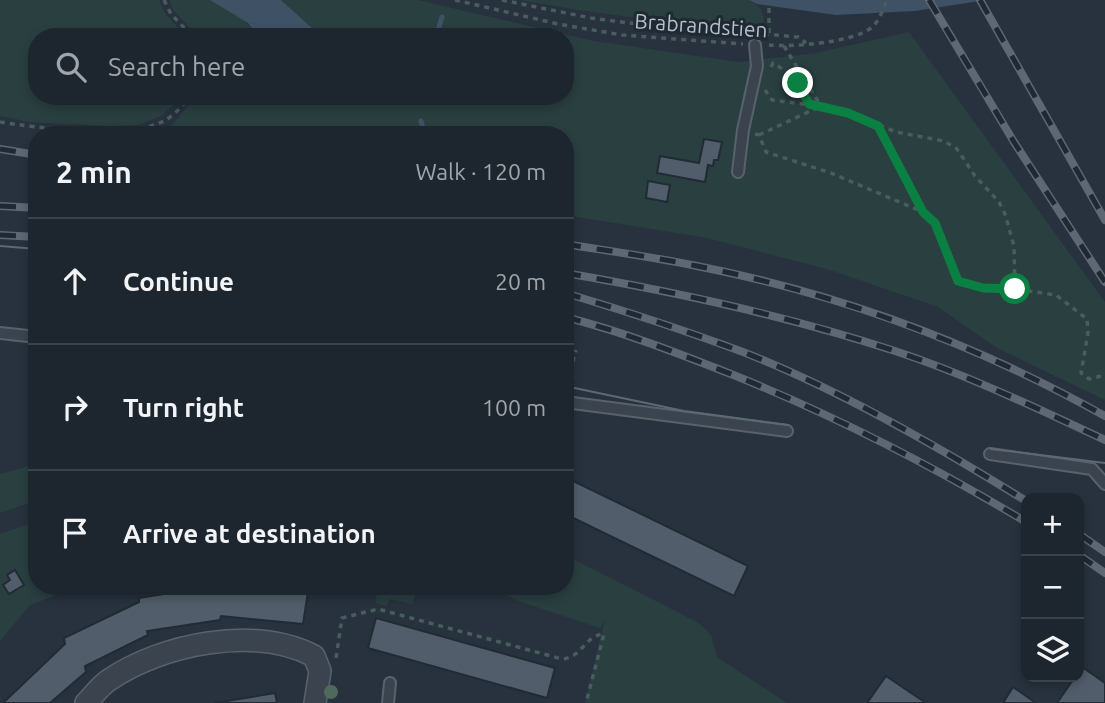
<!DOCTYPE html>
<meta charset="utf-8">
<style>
:root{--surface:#1d262e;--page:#252e36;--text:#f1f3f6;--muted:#a0a5aa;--line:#3b434a}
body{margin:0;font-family:Ubuntu,sans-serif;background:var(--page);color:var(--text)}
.controls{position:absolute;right:21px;bottom:21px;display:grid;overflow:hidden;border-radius:14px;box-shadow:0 4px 10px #0003}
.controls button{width:63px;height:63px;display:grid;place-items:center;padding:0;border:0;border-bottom:2px solid var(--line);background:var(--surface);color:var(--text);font:35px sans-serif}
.stop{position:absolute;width:21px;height:21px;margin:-16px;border:5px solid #0b8043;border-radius:50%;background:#fff}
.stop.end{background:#0b8043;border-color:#fff;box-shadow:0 2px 7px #0008}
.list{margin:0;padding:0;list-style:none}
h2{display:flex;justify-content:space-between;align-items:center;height:91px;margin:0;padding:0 28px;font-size:30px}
h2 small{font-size:23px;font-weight:400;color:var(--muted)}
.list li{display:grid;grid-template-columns:46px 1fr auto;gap:21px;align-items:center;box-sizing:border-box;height:126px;padding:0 28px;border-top:2px solid var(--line)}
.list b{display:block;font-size:26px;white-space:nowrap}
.list em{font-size:23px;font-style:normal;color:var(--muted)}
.icon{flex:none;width:38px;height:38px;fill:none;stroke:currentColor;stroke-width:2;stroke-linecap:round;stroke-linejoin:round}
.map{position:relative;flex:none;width:1105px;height:703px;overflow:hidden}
.search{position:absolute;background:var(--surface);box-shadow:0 4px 10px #0003;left:28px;top:28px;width:546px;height:77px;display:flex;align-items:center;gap:18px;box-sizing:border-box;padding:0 24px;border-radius:28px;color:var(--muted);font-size:26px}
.panel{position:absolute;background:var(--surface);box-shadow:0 4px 10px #0003;left:28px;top:126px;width:546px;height:469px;border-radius:28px}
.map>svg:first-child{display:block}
.green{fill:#2a3f40}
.water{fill:#3e5165}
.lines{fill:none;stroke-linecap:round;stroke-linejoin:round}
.stream{stroke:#3e5165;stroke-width:5}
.building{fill:#525d6b;stroke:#212b35;stroke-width:2}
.service-casing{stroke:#58626c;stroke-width:14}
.minor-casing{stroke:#58626c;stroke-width:24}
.path{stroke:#495c5e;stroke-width:3.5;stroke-dasharray:5 5;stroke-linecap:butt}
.service{stroke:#3b444e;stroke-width:10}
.minor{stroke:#3b444e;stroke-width:21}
.tram{stroke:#5d6874;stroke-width:2}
.rail-casing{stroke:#5d6874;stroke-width:8}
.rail{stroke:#1f2933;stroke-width:5;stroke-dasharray:16;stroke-linecap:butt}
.tree{fill:#4f6a5d}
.route{stroke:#0b8043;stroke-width:9}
.labels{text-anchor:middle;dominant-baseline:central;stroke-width:6;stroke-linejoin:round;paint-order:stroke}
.street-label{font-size:21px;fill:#b7bfc9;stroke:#1f2933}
</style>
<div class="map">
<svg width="1105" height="703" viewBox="0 0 1105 703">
<rect width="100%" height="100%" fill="#27323e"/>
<path class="green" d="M0 0H159L165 13 186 37H37V96H184L161 116 137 125 110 126 30 122 0 116Z
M170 0C182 0 197 0 209 0 228 3 248 22 258 37H198L172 9Z
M281 0H418L594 41 739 62 816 53 909 32 1105 302V400L997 348 938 307 830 270 707 238 565 215V135H164L196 96H565V37H322Z
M520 0H749C759 5 763 10 764 21L757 26C677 24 599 15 520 0Z
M37 464V500L0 513V474Z
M37 521V586H70L72 589 30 605 0 641V534Z
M565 555 699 623 711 635 717 657 787 703H585L605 619 600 628 518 601 489 586H565Z
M377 586H418L412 604 390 599 386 606 376 603Z"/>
<path class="water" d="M210 0H281L322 37H258L248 23Z
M749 0H986L915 11 836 15 757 4Z"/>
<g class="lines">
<path class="stream" d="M436 37 442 17
M431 97V96
M421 121 425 135"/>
</g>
<path class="building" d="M704 139 722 142 718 160H714L713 166 708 165 705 182 657 173 660 156 699 163Z
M648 181 670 185 667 202 646 198Z
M565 477 748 566 734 596 565 514Z
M15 570 24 585 9 594 3 585 10 580 7 575Z
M213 586H264L308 592 303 624 221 616 220 620 147 631 148 635 85 666 86 672 50 703H3L65 644 64 638 139 602V598Z
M376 618 555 668 547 698 368 648Z
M1082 667 1105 683V703H1057L1075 677H1079Z
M886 676 926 703H867Z
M1013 687 1036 703H1003Z
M275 693 277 703H215Z"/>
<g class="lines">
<defs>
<path id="service" d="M738 172 743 130 757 66 755 45
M0 333 37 337
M565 402 787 431
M990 454 1092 469 1105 484
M388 703 390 683"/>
<path id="minor" d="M86 703C93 696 100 686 109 680 162 644 254 625 314 656L320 671 315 703"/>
</defs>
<use href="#service" class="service-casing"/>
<use href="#minor" class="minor-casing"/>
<path class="path" d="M164 0 171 14 193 37
M455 0 558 24 622 35 743 44
M502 0 591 18 660 27 749 33
M769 8V34
M764 34 798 37 806 43
M769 45C793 47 851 43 871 28 879 22 883 9 887 0
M784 46 821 106
M771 67 773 63C791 73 800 87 809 104
M765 90 772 100 818 106
M0 122C39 128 120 138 157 124 171 119 181 108 190 96
M879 128 922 211
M755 134 759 135 766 152 831 173 923 212 935 223 958 281 983 288 1015 289 1056 295 1087 319 1088 333 1081 373 1089 379 1105 375
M759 135 821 106 848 112 896 132 944 141 957 149 975 176 999 202 1005 214 1014 246 1015 289
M574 378 569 376 576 350
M336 658 342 618 378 609 562 659C583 657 585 635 604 634L586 703"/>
<use href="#service" class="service"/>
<use href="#minor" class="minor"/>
<path class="tram" d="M0 246 37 249
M565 386 684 411 788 425
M991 449 1105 463"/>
<defs>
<path id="rail" d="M929 0 1014 142 1105 282
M980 0 1105 220
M0 149 37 155
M0 206 37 208
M0 235 37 237
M565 244C609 251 653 257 697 266 839 294 978 345 1105 416
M565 273C677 292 788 316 895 351 968 375 1036 408 1105 440
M565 293C625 311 684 330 743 352 838 389 939 447 1026 501
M565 317C624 332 680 354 736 376 837 417 933 466 1026 522
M1079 534 1105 552
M1079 555 1105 573"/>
</defs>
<use href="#rail" class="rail-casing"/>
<use href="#rail" class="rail"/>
</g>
<circle class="tree" cx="331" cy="692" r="7"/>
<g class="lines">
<path class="route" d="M798 83 809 104 848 113 878 126 923 212 935 223 958 281 983 288 1015 289"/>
</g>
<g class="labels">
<g class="street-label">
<text transform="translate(701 25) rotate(4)">Brabrandstien</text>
</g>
</g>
</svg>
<div class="controls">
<button>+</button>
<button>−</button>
<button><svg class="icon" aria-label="layers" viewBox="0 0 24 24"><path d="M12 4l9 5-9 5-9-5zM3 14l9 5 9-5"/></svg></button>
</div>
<div class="stop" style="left:1015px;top:289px"></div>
<div class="stop end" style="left:798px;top:83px"></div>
<div class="search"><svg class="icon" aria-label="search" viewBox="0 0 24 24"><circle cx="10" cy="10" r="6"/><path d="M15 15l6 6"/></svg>Search here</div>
<section class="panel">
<h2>2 min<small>Walk · 120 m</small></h2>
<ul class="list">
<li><svg class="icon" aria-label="ahead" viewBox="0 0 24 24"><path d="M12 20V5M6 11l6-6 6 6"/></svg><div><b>Continue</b></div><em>20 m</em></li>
<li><svg class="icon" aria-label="right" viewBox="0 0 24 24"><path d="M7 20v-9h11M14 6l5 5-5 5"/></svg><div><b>Turn right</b></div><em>100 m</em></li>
<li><svg class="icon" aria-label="arrive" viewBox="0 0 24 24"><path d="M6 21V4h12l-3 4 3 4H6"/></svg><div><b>Arrive at destination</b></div></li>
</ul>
</section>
</div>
